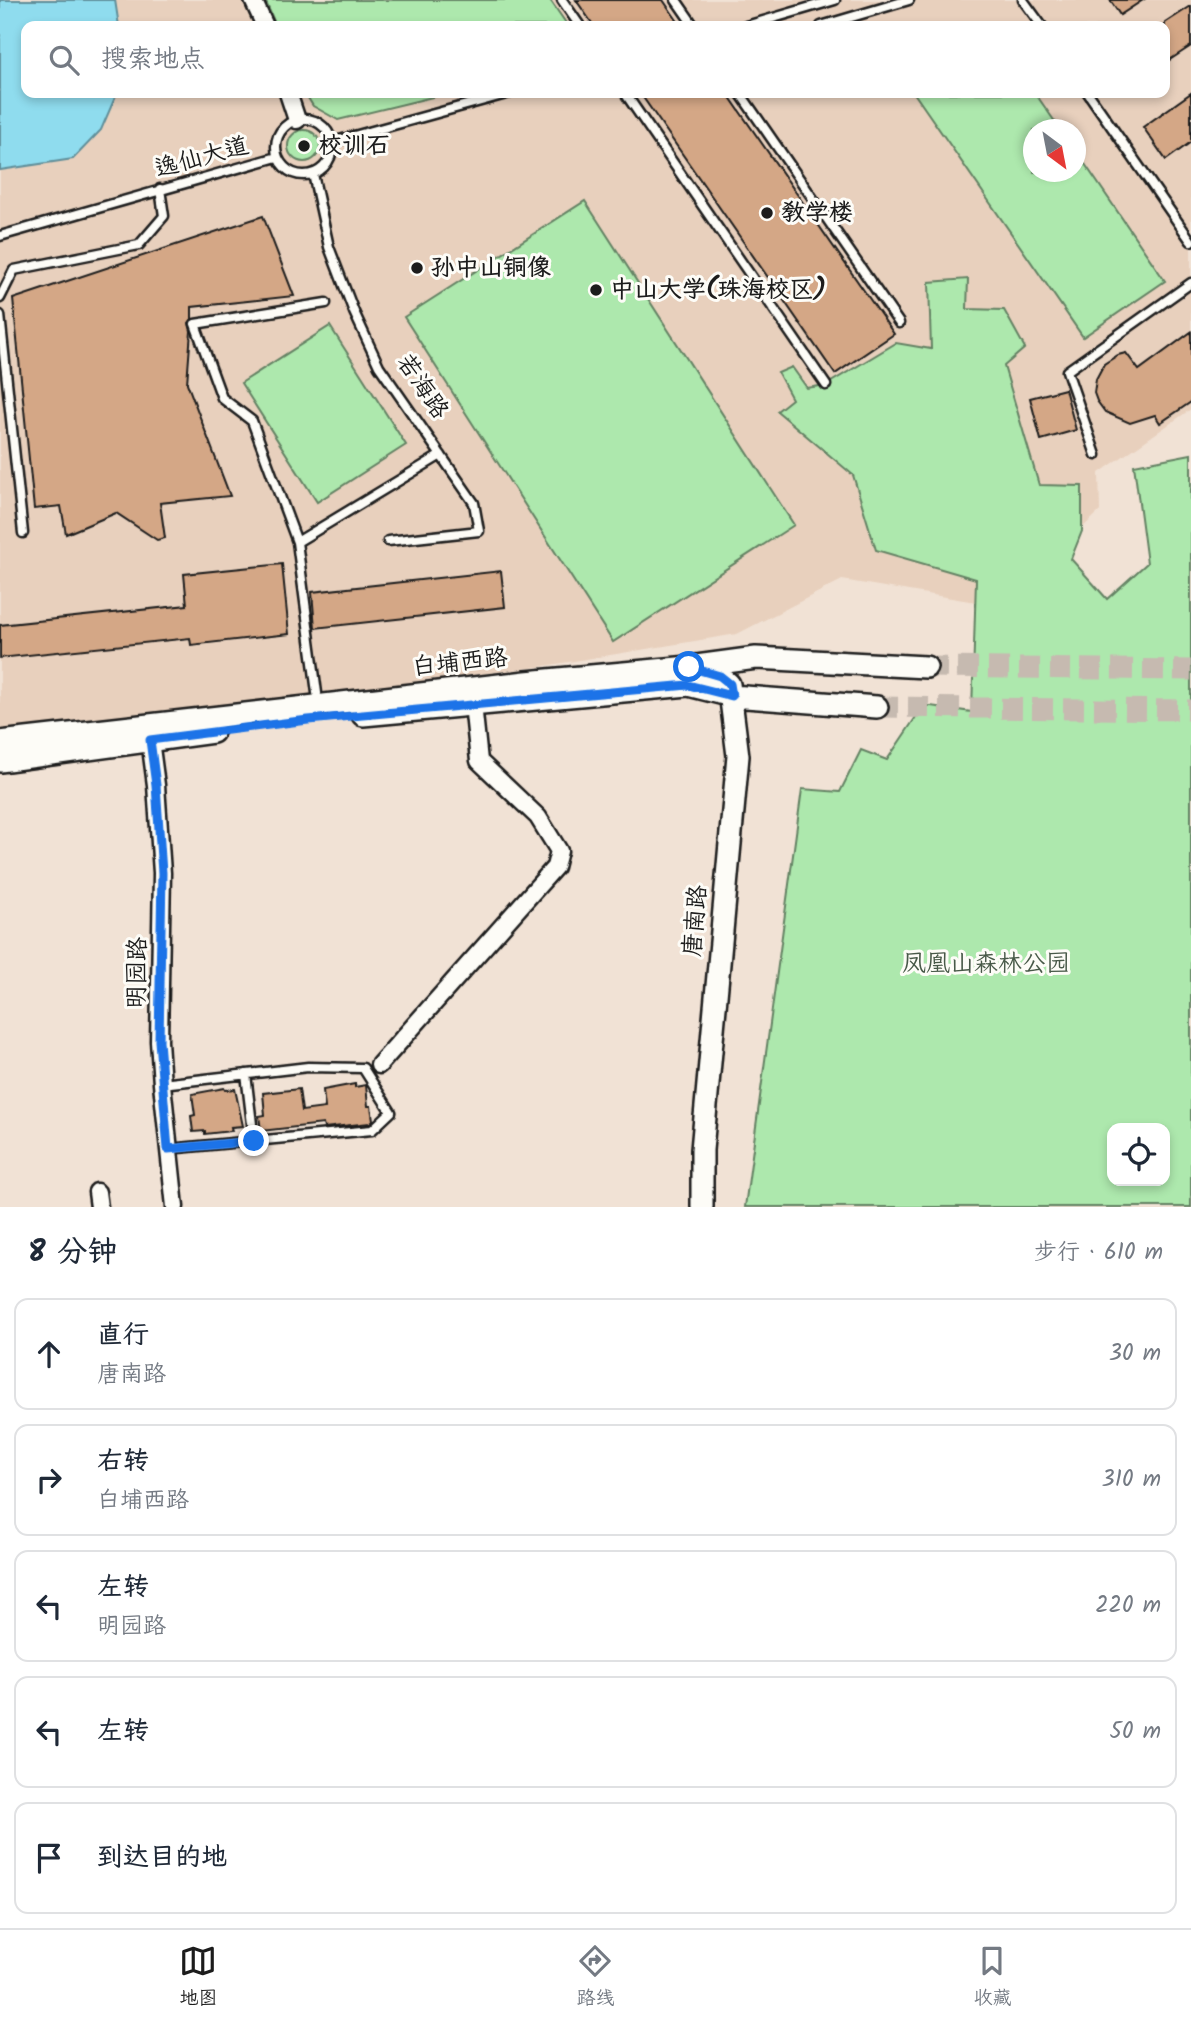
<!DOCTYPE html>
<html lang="zh">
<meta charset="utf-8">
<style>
:root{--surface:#fff;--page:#f6f6f7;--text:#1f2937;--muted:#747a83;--line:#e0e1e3;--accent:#1c1c1c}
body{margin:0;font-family:Kalam,"LXGW WenKai TC",sans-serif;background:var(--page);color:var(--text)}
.controls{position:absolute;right:21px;bottom:21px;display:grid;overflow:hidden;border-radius:14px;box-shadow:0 4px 10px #0003}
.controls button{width:63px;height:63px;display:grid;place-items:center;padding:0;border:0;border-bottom:2px solid var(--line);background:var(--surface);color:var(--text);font:35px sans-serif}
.compass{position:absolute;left:1023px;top:119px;width:63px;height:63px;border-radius:50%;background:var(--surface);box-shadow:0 4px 10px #0003;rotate:148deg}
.stop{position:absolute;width:21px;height:21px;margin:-16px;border:5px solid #1a73e8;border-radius:50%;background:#fff}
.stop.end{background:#1a73e8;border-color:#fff;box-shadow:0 2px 7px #0008}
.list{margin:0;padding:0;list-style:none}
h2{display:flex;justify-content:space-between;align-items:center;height:91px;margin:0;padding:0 28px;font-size:30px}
h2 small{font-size:23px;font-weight:400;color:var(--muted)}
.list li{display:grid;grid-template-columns:46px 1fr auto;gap:21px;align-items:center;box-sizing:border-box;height:112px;margin:0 14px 14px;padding:0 14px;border:2px solid var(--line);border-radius:14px}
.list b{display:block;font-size:26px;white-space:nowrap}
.list p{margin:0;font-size:23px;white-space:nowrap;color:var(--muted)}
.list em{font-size:23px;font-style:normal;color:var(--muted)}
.icon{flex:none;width:38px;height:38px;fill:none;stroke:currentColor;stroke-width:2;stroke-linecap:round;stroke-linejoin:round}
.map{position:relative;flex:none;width:1191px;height:1207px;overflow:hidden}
.search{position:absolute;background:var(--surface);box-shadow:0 4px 10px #0003;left:21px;right:21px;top:21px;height:77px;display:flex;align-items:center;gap:18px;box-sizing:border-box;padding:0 24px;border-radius:14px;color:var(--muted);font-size:26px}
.sheet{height:721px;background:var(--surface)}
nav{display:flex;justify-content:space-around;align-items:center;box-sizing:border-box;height:98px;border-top:2px solid var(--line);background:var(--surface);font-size:19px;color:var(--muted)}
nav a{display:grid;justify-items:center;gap:4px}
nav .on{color:var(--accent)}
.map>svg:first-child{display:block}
.built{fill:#e8d0bd;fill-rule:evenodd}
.green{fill:#ade8ad;stroke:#648264;stroke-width:2;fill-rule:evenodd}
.water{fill:#8fdcee;stroke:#618f9a;stroke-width:2}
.building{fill:#d4a786;stroke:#1c1c1c;stroke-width:2}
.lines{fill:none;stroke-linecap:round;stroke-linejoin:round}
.secondary-tunnel{stroke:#c6bab0;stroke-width:21;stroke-dasharray:21 10;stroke-linecap:butt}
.lane-casing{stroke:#1c1c1c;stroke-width:13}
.street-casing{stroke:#1c1c1c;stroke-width:21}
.secondary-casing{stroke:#1c1c1c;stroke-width:26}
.lane{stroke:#fdfcf7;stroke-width:8}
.street{stroke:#fdfcf7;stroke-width:16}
.secondary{stroke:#fdfcf7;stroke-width:21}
.route{stroke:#1a73e8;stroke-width:9}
.poi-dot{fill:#1c1c1c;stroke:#fdfcf7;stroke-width:2.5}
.labels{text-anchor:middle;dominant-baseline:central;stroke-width:6;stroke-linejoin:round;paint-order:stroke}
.poi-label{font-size:24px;font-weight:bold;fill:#1c1c1c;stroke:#fdfcf7;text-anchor:start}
.street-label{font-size:24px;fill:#1c1c1c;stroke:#fdfcf7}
.park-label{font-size:24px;fill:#485948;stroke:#fdfcf7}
</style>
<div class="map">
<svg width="1191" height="1207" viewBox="0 0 1191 1207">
<rect width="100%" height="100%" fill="#f1e2d5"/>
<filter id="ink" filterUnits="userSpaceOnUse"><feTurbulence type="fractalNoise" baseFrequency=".0143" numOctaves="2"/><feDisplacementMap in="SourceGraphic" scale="14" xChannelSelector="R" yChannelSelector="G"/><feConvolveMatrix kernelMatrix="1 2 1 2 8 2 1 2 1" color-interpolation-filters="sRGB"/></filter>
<g filter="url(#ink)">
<path class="built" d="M0 0H1191V409L1099 473 1100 511 1000 606 842 580 737 634 538 667 0 733ZM26 26H1165V93H26ZM1034 130H1076V172H1034Z"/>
<path class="green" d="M265 0H550L568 26H276Z
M305 93H449L338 120 313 106Z
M914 93H1035L1060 129 1034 130V172H1076V151L1165 281 1083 337Z
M288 146a16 16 0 1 1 32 0a16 16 0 1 1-32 0Z
M585 201 794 525 613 642 404 317Z
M968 279 967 309 1004 310 1025 348 1004 366 1039 485 1082 486V531L1071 559 1107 599 1147 563 1134 465 1191 454V1207H745L802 789 840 792 861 750 887 760 924 705 972 712 976 579 876 550 853 475 777 411 792 399 778 373 792 367 807 388 826 385 896 343 931 349 929 282ZM1112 1128H1165V1181H1112Z
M330 326 406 445 317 502 241 383Z"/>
<path class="water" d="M0 0H115L119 26H26V93H117L101 130 73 159 0 170Z"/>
<path class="building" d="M576 0H663L681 26H594Z
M1110 0H1143L1120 15Z
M1191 6V46L1165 63V23Z
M640 93H727L894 334 835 374Z
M1191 93V142L1166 160 1143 127Z
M263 216 294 296 192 307V319L189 323 191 331 187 383 230 496 160 503 165 538 157 540 116 513 66 534 61 506 34 509 13 299Z
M1191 332V402L1160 423 1155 415 1130 423 1105 412 1097 401 1094 393 1096 379 1104 364 1118 355 1126 353 1139 370Z
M1065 389 1076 430 1041 440 1030 398Z
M282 564 289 634 191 645 190 638 0 658V625L187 605 184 574Z
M501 571 505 607 315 628 312 592Z
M355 1084V1087L366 1085 368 1106H371L373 1120 370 1123 324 1128 323 1124 261 1131 259 1116 265 1115 263 1093 299 1089 302 1111 325 1108 323 1090Z
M224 1088 225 1090 235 1089 243 1126 231 1127 232 1131 205 1134V1131L193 1132 191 1116 195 1115 192 1094Z"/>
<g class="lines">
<path class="secondary-tunnel" d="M926 667 1191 670
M877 707 1191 710"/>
<defs>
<path id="lane" d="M562 0 580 26
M676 0 694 26
M1023 0 1042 26
M746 26 835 0
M821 26 909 0
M625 93 826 385
M740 93 899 323
M1088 93 1191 241
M276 147a28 28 0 1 1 56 0a28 28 0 1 1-56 0Z
M332 142 510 93
M313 174 329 247 354 312 379 366 474 503 479 531 388 541
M0 236 277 157
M0 298 14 270 139 245 164 216 160 189
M0 315 23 533
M1096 455 1067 371 1191 283
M297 542 252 421 222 398 195 324 326 303
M317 693 297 542 441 455
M246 1074 254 1141
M162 1084 308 1067 363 1068 391 1112 372 1130 168 1149"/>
<path id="street" d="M253 0 265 26
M288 93 297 120
M150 740 156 785 162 873 159 1041 162 1084 175 1207
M379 1065 555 867 559 851 538 817 479 761 473 704
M97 1192 99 1207"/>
<path id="secondary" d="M694 669 720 676 729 684 738 756 702 1150V1207
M363 715 688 685 732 696 877 707
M0 742 526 682 689 667 756 658 926 667
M0 761 213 732"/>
</defs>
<use href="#lane" class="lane-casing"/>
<use href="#street" class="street-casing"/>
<use href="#secondary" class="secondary-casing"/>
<use href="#lane" class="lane"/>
<use href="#street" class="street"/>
<use href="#secondary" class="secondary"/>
</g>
</g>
<g class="lines" filter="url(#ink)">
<path class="route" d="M254 1141 168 1149 159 1041 162 873 156 785 150 740 308 720 688 685 732 696 730 684 720 676 689 667"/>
</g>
<g class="poi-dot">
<circle cx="304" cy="146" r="7"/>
<circle cx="767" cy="213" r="7"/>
<circle cx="417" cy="268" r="7"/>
<circle cx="596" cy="290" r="7"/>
</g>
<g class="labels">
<g class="poi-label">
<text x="318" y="146">校训石</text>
<text x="781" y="213">教学楼</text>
<text x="431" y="268">孙中山铜像</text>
<text x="610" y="290">中山大学(珠海校区)</text>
</g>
<g class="street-label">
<text transform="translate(202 158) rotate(-15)">逸仙大道</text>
<text transform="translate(422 387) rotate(56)">若海路</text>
<text transform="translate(460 663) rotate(-6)">白埔西路</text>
<text transform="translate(696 921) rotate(-85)">唐南路</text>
<text transform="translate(138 973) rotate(-89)">明园路</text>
</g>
<g class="park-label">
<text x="986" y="964">凤凰山森林公园</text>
</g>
</g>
</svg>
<div class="controls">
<button><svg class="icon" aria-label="locate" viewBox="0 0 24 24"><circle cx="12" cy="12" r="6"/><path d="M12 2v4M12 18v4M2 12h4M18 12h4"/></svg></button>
</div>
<svg class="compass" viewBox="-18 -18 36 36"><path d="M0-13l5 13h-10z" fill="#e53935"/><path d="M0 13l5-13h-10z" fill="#747a83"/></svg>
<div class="stop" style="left:689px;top:667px"></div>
<div class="stop end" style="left:254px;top:1141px"></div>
<div class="search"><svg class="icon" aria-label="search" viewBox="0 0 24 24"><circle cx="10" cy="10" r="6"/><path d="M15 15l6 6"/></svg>搜索地点</div>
</div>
<section class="sheet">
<h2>8 分钟<small>步行 · 610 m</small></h2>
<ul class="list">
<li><svg class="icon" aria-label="ahead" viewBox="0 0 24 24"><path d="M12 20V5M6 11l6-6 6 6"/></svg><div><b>直行</b><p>唐南路</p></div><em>30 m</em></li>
<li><svg class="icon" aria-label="right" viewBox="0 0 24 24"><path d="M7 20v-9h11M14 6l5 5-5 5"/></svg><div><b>右转</b><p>白埔西路</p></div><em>310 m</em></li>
<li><svg class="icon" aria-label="left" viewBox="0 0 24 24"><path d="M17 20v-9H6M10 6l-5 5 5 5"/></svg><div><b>左转</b><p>明园路</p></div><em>220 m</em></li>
<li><svg class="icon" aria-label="left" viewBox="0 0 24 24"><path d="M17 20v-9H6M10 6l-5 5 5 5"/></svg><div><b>左转</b></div><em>50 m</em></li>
<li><svg class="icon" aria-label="arrive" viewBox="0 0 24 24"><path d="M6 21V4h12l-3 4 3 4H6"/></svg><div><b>到达目的地</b></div></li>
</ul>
</section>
<nav>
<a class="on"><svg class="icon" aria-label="map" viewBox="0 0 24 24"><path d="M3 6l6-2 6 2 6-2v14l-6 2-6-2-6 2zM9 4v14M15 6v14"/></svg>地图</a>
<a><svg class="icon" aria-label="directions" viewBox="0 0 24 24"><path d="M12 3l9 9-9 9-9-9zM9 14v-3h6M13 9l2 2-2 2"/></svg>路线</a>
<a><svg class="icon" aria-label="saved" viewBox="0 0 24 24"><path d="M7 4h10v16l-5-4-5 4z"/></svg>收藏</a>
</nav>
